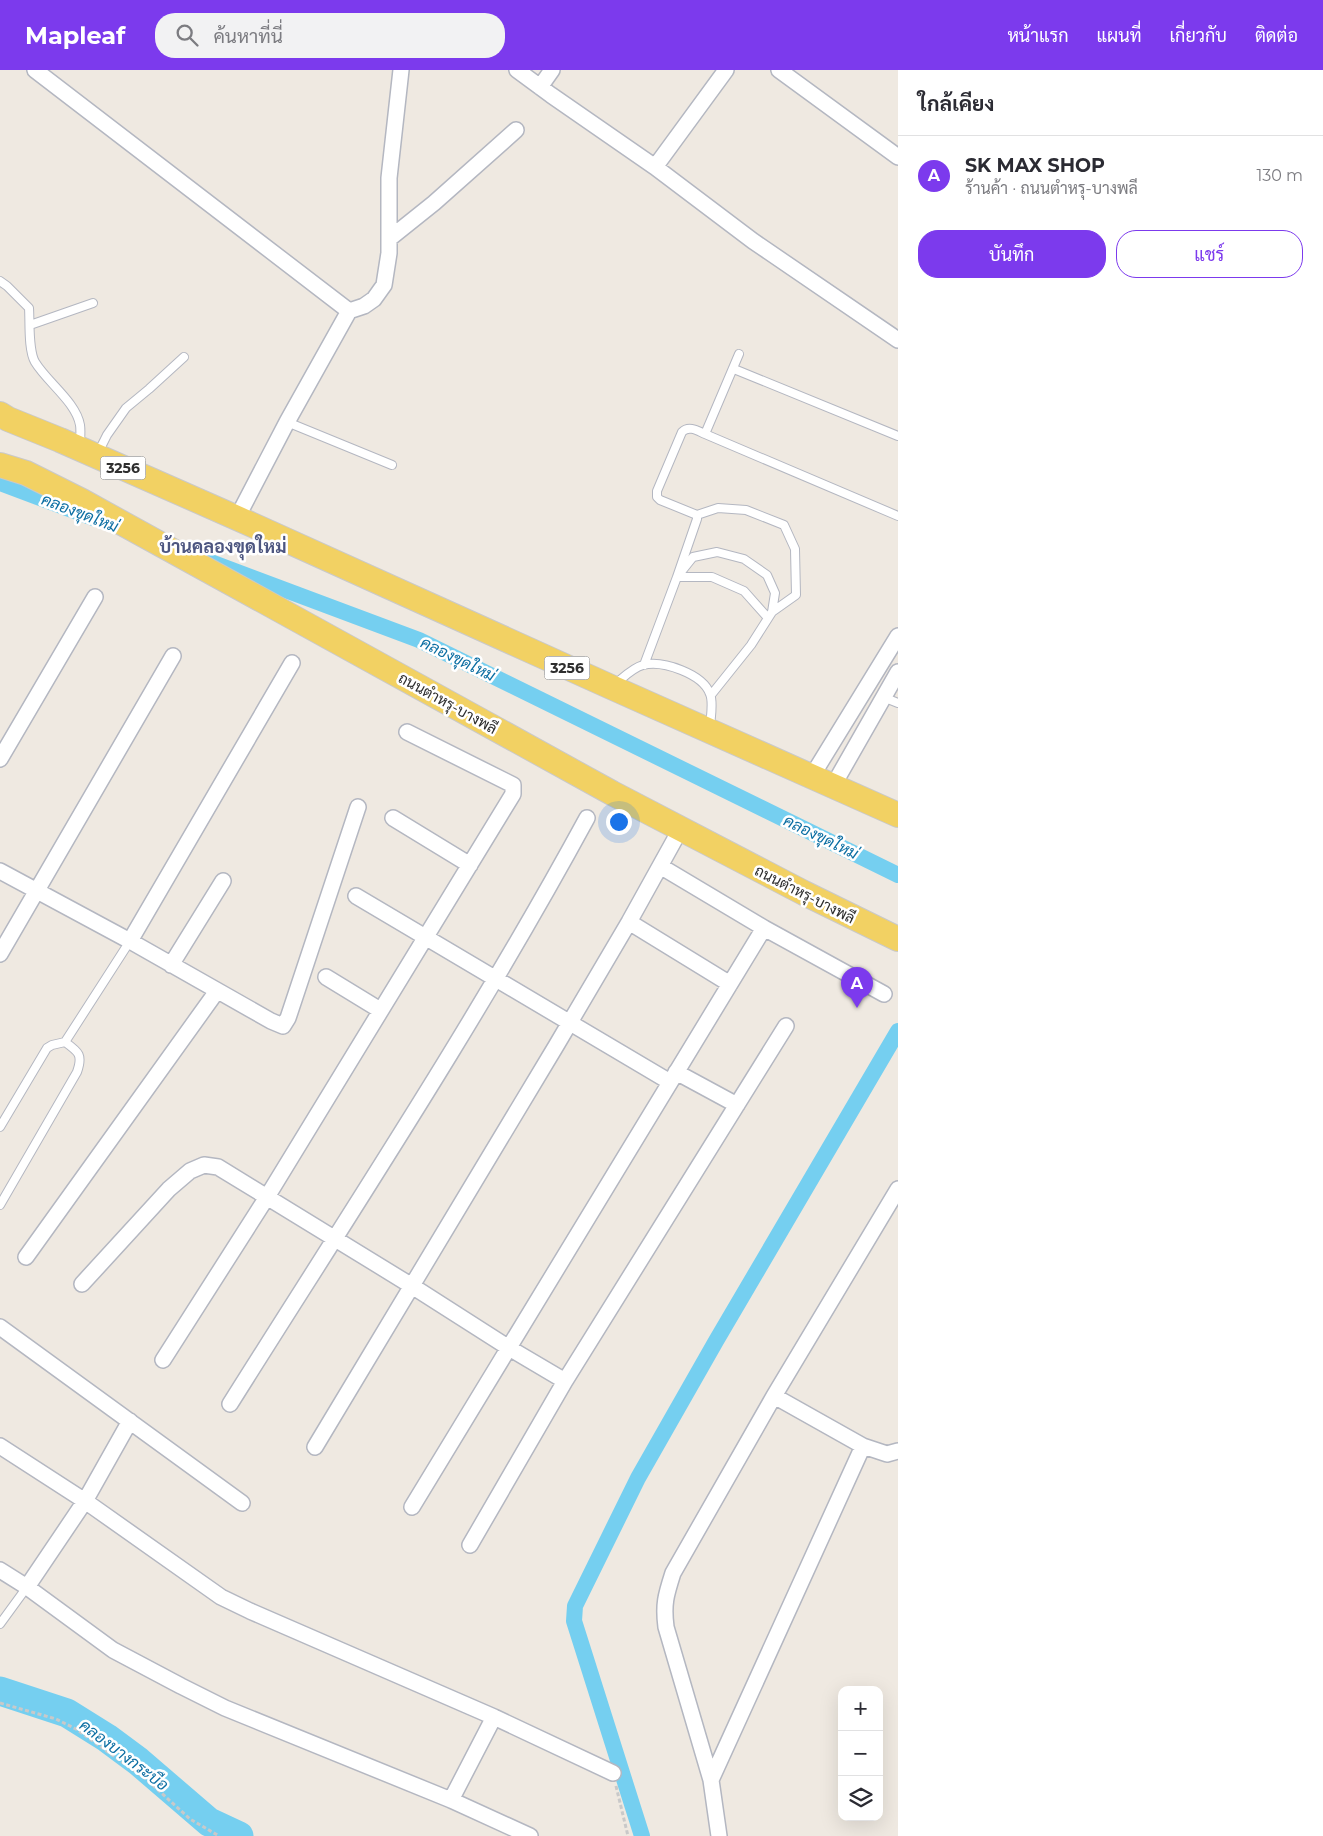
<!DOCTYPE html>
<html lang="th">
<meta charset="utf-8">
<style>
:root{--surface:#fff;--page:#f2f2f3;--text:#2b2b33;--muted:#7c7c81;--line:#e1e1e2;--accent:#7c3aed}
body{margin:0;font-family:Montserrat,Sarabun,sans-serif;background:var(--page);color:var(--text)}
.controls{position:absolute;right:15px;bottom:15px;display:grid;overflow:hidden;border-radius:10px;box-shadow:0 5px 20px #0002}
.controls button{width:45px;height:45px;display:grid;place-items:center;padding:0;border:0;border-bottom:1px solid var(--line);background:var(--surface);color:var(--text);font:25px sans-serif}
.you{position:absolute;left:618px;top:751px;width:18px;height:18px;margin:-12px;border:4px solid #fff;border-radius:50%;background:#1a73e8;box-shadow:0 0 0 8px #1a73e833}
.badge{display:grid;place-items:center;width:32px;height:32px;border-radius:50%;background:var(--accent);color:#fff;font-size:16px;font-weight:700}
.pin{position:absolute;translate:-50% -41px;filter:drop-shadow(0 1px 2px #0008)}
.pin::after{content:'';position:absolute;top:26px;width:18px;height:15px;background:inherit;clip-path:polygon(0 0,100% 0,50% 100%)}
.list{margin:0;padding:0;list-style:none}
h2{display:flex;justify-content:space-between;align-items:center;height:65px;margin:0;padding:0 20px;font-size:21px}
h2 small{font-size:16px;font-weight:400;color:var(--muted)}
.list li{display:grid;grid-template-columns:32px 1fr auto;gap:15px;align-items:center;box-sizing:border-box;height:80px;padding:0 20px;border-top:1px solid var(--line)}
.list b{display:block;font-size:19px;white-space:nowrap}
.list p{margin:0;font-size:16px;white-space:nowrap;color:var(--muted)}
.list em{font-size:16px;font-style:normal;color:var(--muted)}
.actions{display:flex;gap:10px;padding:15px 20px}
.actions a{flex:1;padding:11px 0;border:1px solid var(--accent);border-radius:20px;text-align:center;font-size:18px;color:var(--accent)}
.actions .main{background:var(--accent);color:#fff}
.icon{flex:none;width:28px;height:28px;fill:none;stroke:currentColor;stroke-width:2;stroke-linecap:round;stroke-linejoin:round}
.map{position:relative;flex:none;width:898px;height:1766px;overflow:hidden}
header{display:flex;align-items:center;gap:30px;box-sizing:border-box;height:70px;padding:0 25px;background:var(--accent);color:#fff}
header strong{font-size:24px}
nav{display:flex;gap:28px;margin-inline-start:auto;font-size:18px}
.search{width:350px;height:45px;background:var(--page);display:flex;align-items:center;gap:12px;box-sizing:border-box;padding:0 18px;border-radius:20px;color:var(--muted);font-size:19px}
main{display:flex}
aside{flex:1;background:var(--surface)}
.map>svg:first-child{display:block}
.lines{fill:none;stroke-linecap:round;stroke-linejoin:round}
.canal{stroke:#75cff0;stroke-width:16}
.river{stroke:#75cff0;stroke-width:29}
.lane-casing{stroke:#b4b7c1;stroke-width:10}
.street-casing{stroke:#b4b7c1;stroke-width:18}
.primary-casing{stroke:#c9c9c9;stroke-width:26}
.path{stroke:#c9c9c9;stroke-width:3;stroke-dasharray:4 2.5;stroke-linecap:butt}
.lane{stroke:#fff;stroke-width:8}
.street{stroke:#fff;stroke-width:15}
.primary{stroke:#f2d163;stroke-width:24}
.labels{text-anchor:middle;dominant-baseline:central;stroke-width:5;stroke-linejoin:round;paint-order:stroke}
.shield{fill:#fff;stroke:#6d6d6d;stroke-width:1}
.shield-label{font-size:14px;font-weight:bold;fill:#2e2e2e}
.street-label{font-size:15px;fill:#2e2e2e;stroke:#fff}
.water-label{font-size:16px;font-style:italic;fill:#0d6fa3;stroke:#fff}
.quarter-label{font-size:18px;font-weight:bold;fill:#4d5680;stroke:#fff}
</style>
<header>
<strong>Mapleaf</strong>
<div class="search"><svg class="icon" aria-label="search" viewBox="0 0 24 24"><circle cx="10" cy="10" r="6"/><path d="M15 15l6 6"/></svg>ค้นหาที่นี่</div>
<nav><a>หน้าแรก</a><a>แผนที่</a><a>เกี่ยวกับ</a><a>ติดต่อ</a></nav>
</header>
<main>
<div class="map">
<svg width="898" height="1766" viewBox="0 0 898 1766">
<rect width="100%" height="100%" fill="#efe9e1"/>
<g class="lines">
<path class="canal" d="M0 413 96 449
M208 491 419 570 898 805
M642 1766 574 1551 575 1536 638 1408 716 1271 898 961"/>
<path class="river" d="M0 1621 67 1643 107 1668 138 1691 209 1752 239 1766"/>
<defs>
<path id="lane" d="M0 211 7 216 29 238C30 252 28 280 35 292 47 312 76 332 80 355 81 361 80 368 80 374
M30 255 93 233
M734 299 898 366
M287 352 392 395
M705 364 739 284
M97 385 107 365 126 338 149 319 184 287
M697 445 718 438 746 440 784 455 795 479 796 525 772 542
M768 548 744 521 712 507H677L697 449V445L660 430 657 427V421L682 362C689 355 698 361 705 364L898 446
M644 595 677 507 693 487 717 482 744 489 767 505 775 523 772 542 751 575 711 625
M614 615C623 608 632 598 643 595 663 590 703 604 710 624 714 633 710 649 710 659
M883 627 898 633
M0 1057 47 978 52 975 65 972
M0 1135 77 1002C83 985 79 982 65 972L130 871
M0 1554 27 1517"/>
<path id="street" d="M35 0 349 241 287 352 237 448
M517 0 551 25 655 97 753 171 898 270
M779 0 898 87
M540 17 552 0
M655 97 726 0
M389 169 434 133 516 60
M349 241 364 236 374 229 384 215 389 183V108L401 0
M0 689 95 527
M812 706 898 566
M833 716 898 602
M393 748 470 795
M660 796 764 858 884 924
M0 801 130 871 271 951 283 956 288 948 358 737
M356 826 670 1012
M629 852 730 914
M130 871 292 593
M0 884 173 586
M171 895 223 811
M326 907 380 940
M676 1002 737 1035
M26 1187 217 921
M82 1214 169 1119 190 1101 204 1095 218 1097 412 1216 509 1278 565 1311
M0 1257 242 1433
M163 1290 267 1127 513 724V715L407 662
M774 1326 863 1376 887 1384 898 1381
M230 1334C352 1140 478 949 587 748
M0 1376 85 1431 221 1527 250 1541 494 1647 613 1703
M315 1377 556 976 629 852 680 760
M412 1437 764 858
M470 1475 565 1311 786 956
M0 1500 27 1517 113 1580 181 1616 225 1638 451 1730 530 1766
M27 1517 85 1431 130 1351
M711 1710 863 1376
M451 1730 494 1647
M719 1766 711 1710 666 1557C663 1534 666 1525 673 1503L774 1326 898 1119"/>
<path id="primary" d="M0 344 8 349 60 370 237 448 611 617 898 745
M0 395 26 403 82 431 612 723 804 823 898 869"/>
</defs>
<use href="#lane" class="lane-casing"/>
<use href="#street" class="street-casing"/>
<use href="#primary" class="primary-casing"/>
<path class="path" d="M0 1633 56 1649 76 1659 146 1709 190 1749 219 1766
M616 1716 628 1766"/>
<use href="#lane" class="lane"/>
<use href="#street" class="street"/>
<use href="#primary" class="primary"/>
</g>
<g class="labels">
<g class="shield">
<rect x="100.5" y="386.5" width="45" height="23" rx="4"/>
<rect x="544.5" y="586.5" width="45" height="23" rx="4"/>
</g>
<g class="shield-label">
<text x="123" y="398">3256</text>
<text x="567" y="598">3256</text>
</g>
<g class="street-label">
<text transform="translate(448 633) rotate(29)">ถนนตำหรุ-บางพลี</text>
<text transform="translate(805 824) rotate(27)">ถนนตำหรุ-บางพลี</text>
</g>
<g class="water-label">
<text transform="translate(80 443) rotate(21)">คลองขุดใหม่</text>
<text transform="translate(458 589) rotate(26)">คลองขุดใหม่</text>
<text transform="translate(821 767) rotate(26)">คลองขุดใหม่</text>
<text transform="translate(124 1685) rotate(37)">คลองบางกระบือ</text>
</g>
<g class="quarter-label">
<text x="223" y="477">บ้านคลองขุดใหม่</text>
</g>
</g>
</svg>
<div class="controls">
<button>+</button>
<button>−</button>
<button><svg class="icon" aria-label="layers" viewBox="0 0 24 24"><path d="M12 4l9 5-9 5-9-5zM3 14l9 5 9-5"/></svg></button>
</div>
<div class="you"></div>
<div class="pin badge" style="left:857px;top:938px">A</div>
</div>
<aside>
<h2>ใกล้เคียง<small></small></h2>
<ul class="list">
<li><span class="badge">A</span><div><b>SK MAX SHOP</b><p>ร้านค้า · ถนนตำหรุ-บางพลี</p></div><em>130 m</em></li>
</ul>
<div class="actions"><a class="main">บันทึก</a><a>แชร์</a></div>
</aside>
</main>
